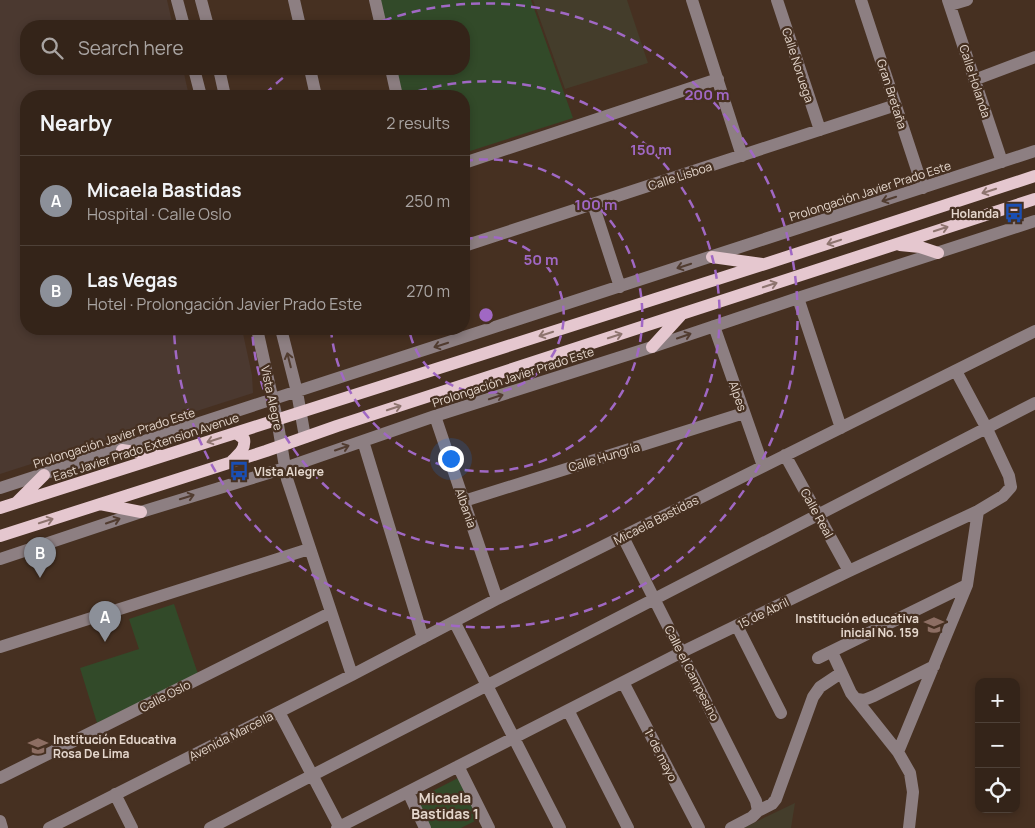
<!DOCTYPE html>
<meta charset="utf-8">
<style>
:root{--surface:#342419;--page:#3c2c22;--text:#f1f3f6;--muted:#a9a4a2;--line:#4e4138;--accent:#8c9099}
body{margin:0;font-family:Manrope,sans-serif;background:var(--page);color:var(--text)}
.controls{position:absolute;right:15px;bottom:15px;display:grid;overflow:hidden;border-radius:10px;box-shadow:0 2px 8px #0003}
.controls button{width:45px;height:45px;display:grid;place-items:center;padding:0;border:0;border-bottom:1px solid var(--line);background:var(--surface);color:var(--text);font:25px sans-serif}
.you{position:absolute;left:450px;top:458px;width:18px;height:18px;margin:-12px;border:4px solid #fff;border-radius:50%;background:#1a73e8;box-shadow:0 0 0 8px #1a73e833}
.badge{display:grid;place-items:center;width:32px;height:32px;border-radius:50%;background:var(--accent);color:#fff;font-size:16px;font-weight:700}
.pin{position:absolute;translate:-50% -41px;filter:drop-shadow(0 1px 2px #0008)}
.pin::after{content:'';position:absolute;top:26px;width:18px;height:15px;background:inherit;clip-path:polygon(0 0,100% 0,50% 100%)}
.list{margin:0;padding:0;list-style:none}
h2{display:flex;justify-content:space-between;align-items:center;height:65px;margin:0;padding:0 20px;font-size:21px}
h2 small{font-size:16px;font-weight:400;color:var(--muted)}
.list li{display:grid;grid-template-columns:32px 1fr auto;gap:15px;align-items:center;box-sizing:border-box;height:90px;padding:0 20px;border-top:1px solid var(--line)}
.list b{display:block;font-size:19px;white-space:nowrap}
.list p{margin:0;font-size:16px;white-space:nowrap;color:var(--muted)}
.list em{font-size:16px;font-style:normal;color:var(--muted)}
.icon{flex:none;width:28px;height:28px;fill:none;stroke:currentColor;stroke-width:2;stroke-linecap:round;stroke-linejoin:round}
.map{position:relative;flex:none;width:1035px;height:828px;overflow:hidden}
.search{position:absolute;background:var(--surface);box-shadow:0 2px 8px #0003;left:20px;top:20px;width:450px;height:55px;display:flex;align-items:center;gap:12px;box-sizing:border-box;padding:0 18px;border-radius:20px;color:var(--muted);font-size:19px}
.panel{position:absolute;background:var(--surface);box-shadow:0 2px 8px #0003;left:20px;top:90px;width:450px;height:245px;border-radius:20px}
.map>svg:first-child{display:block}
.commercial{fill:#4b3930}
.education{fill:#443d2b}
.green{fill:#324a29}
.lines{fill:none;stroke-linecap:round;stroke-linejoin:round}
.minor{stroke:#8d7f82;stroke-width:12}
.major{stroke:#e5c7cf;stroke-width:12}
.oneway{stroke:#8e746f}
.oneway2{stroke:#513c30}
.ring{fill:none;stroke:#a068c4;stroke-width:2.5;stroke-dasharray:9 6}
.labels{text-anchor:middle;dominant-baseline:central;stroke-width:4.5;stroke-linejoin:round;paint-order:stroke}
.street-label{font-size:12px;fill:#e5d7cd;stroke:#463021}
.poi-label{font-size:12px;font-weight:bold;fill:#e5d7cd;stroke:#463021;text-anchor:end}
.neighbourhood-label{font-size:14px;font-weight:bold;fill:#e5d7cd;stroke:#463021}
.centre{fill:#a068c4;stroke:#463021;stroke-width:2.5}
.ring-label{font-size:15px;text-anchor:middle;font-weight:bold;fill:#a068c4;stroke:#463021;stroke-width:4.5;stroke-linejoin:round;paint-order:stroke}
</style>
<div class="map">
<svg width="1035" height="828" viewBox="0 0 1035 828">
<rect width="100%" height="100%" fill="#463021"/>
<path class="commercial" d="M0 0H167L173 26H26V69H183L189 96H26V329H242L252 375 253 393 0 474Z"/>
<path class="education" d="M533 0H627L648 63 565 89Z
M795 803 791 828H743Z"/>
<path class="green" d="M380 0H531L573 118 464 153V96H403L396 69H464V26H386Z
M174 604 198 674 97 723 80 668 139 649 129 619Z
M460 777 481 818 461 828H431L417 799Z"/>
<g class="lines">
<path class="minor" d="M177 0 184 26
M201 0 208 26
M294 0 300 26
M375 0 381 26
M692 0 742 156
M777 0 820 130
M861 0 923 188
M948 0 1002 162
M950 5 967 0
M194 69 201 96
M219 69 225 96
M310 69 316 96
M391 69 397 96
M974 80 1035 57
M464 163 718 79
M593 204 620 287
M464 246 896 105
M798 298 841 428
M714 326 763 466
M257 329 277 419 287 479 352 675
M281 329 297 392 305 437
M435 416 497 599
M363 441 423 638
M785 455 849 571
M0 488 1035 151
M464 501 744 413
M623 537 756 801 758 811
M0 559 141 512 285 468 435 416 652 347 798 298 1035 221
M455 623 560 828
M737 626 781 713
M0 647 309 549
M832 652 851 693 898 752 910 773 913 792 909 828
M818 658 967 585
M623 682 699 828
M857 699 864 700 874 696 934 666
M568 710 628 828
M279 712 340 828
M898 752 967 585 978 511
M458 766 489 828
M0 778 330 613
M408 792 425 828
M115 794 132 828
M0 821 2 828
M49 828 352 675 497 599 1035 331
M210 828 1035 403
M337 828 682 652 849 571 978 511 1003 496 1011 487 1009 476 987 429 956 371
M731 828 752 817 758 811 772 804 776 799 813 697 820 687 841 673"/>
<path class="major" d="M900 245 920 247 938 253
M712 257 762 264
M652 347 682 314
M122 450 161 456
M232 461C238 455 246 449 244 439L236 433
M17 502 44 475
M100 504 141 512
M0 508 765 264 1035 176
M0 536 266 451 337 426 1035 199"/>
</g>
<defs><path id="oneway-shaft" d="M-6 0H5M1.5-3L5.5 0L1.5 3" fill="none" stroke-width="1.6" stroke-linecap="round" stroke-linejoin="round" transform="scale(1.25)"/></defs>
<g class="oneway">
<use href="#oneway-shaft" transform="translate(989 191) rotate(162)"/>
<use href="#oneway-shaft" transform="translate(941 229) rotate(-18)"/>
<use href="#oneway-shaft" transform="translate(834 242) rotate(162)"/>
<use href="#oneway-shaft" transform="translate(770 285) rotate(-18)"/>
<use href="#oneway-shaft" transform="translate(546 334) rotate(162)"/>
<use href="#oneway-shaft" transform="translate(615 336) rotate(-18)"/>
<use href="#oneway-shaft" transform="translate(394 408) rotate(-18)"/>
<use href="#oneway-shaft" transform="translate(214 440) rotate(162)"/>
<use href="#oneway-shaft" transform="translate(46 521) rotate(-18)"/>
</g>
<g class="oneway2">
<use href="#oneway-shaft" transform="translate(889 199) rotate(162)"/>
<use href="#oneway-shaft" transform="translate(684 266) rotate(162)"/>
<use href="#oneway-shaft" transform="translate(684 336) rotate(-19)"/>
<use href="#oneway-shaft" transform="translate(441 345) rotate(162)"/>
<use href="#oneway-shaft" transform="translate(289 360) rotate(-104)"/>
<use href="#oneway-shaft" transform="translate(496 397) rotate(-18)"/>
<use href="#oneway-shaft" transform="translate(342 448) rotate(-19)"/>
<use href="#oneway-shaft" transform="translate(187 497) rotate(-17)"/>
<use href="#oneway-shaft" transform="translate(113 521) rotate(-19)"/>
</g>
<g class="ring">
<path d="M464 240A78 78 0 1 1 409 329"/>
<path d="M464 161A156 156 0 1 1 331 330"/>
<path d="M404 96A234 234 0 1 1 252 329"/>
<path d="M265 94A312 312 0 0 1 294 69M369 26A312 312 0 1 1 174 331"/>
</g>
<defs>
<symbol id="bus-bare" viewBox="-9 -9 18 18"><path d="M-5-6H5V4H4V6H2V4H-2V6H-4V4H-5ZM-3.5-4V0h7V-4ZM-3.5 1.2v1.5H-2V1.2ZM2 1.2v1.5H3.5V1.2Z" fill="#1a4fb4" stroke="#463021" stroke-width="2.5" paint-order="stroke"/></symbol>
<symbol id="school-bare" viewBox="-9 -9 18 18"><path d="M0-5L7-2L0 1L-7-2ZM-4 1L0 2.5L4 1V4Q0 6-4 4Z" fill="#8d6e63" stroke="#463021" stroke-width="2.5" paint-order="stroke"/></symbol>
</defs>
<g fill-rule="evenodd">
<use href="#bus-bare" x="1000" y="199" width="28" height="28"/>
<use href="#bus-bare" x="225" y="457" width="28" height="28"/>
<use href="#school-bare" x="920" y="611" width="28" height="28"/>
<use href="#school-bare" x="24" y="732" width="28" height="28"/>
</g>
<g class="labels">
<g class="street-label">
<text transform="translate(798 65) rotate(72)">Calle Noruega</text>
<text transform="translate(975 81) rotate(72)">Calle Holanda</text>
<text transform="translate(892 94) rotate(72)">Gran Bretaña</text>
<text transform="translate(680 176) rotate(-18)">Calle Lisboa</text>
<text transform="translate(870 191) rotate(-18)">Prolongación Javier Prado Este</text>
<text transform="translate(513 377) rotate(-18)">Prolongación Javier Prado Este</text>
<text transform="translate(738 396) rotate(71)">Alpes</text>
<text transform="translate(272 398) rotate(78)">Vista Alegre</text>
<text transform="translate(114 438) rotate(-18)">Prolongación Javier Prado Este</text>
<text transform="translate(146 447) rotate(-18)">East Javier Prado Extension Avenue</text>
<text transform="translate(604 457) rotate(-17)">Calle Hungría</text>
<text transform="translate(466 508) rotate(71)">Albania</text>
<text transform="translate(817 513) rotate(61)">Calle Real</text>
<text transform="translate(656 520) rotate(-27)">Micaela Bastidas</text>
<text transform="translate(763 613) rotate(-26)">15 de Abril</text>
<text transform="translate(692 673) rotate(63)">Calle el Campesino</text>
<text transform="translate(165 696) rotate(-27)">Calle Oslo</text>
<text transform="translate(231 736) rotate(-27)">Avenida Marcella</text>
<text transform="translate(661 755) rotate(63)">1º de mayo</text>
</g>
<g class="poi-label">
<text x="999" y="213">Holanda</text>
<text x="254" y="471" text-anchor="start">VIsta Alegre</text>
<text x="919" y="618">Institución educativa<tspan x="919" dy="14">inicial No. 159</tspan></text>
<text x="53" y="739" text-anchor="start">Institución Educativa<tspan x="53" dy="14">Rosa De Lima</tspan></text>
</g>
<g class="neighbourhood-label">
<text x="445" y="797">Micaela<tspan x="445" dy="16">Bastidas 1</tspan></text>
</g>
</g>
<circle cx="486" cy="315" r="8" class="centre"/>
<g class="ring-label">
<text x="707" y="100">200 m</text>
<text x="651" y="155">150 m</text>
<text x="596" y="210">100 m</text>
<text x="541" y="265">50 m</text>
</g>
</svg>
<div class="controls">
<button>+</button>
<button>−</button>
<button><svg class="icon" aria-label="locate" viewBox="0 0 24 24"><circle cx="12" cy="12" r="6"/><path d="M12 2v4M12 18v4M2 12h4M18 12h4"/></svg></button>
</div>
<div class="you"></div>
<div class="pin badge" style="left:105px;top:642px">A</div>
<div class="pin badge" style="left:40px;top:578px">B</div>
<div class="search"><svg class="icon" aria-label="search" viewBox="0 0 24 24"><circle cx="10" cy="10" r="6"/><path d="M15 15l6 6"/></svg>Search here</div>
<section class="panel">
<h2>Nearby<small>2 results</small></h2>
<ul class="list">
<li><span class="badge">A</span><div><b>Micaela Bastidas</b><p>Hospital · Calle Oslo</p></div><em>250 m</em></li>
<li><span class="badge">B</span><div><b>Las Vegas</b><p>Hotel · Prolongación Javier Prado Este</p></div><em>270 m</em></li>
</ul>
</section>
</div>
